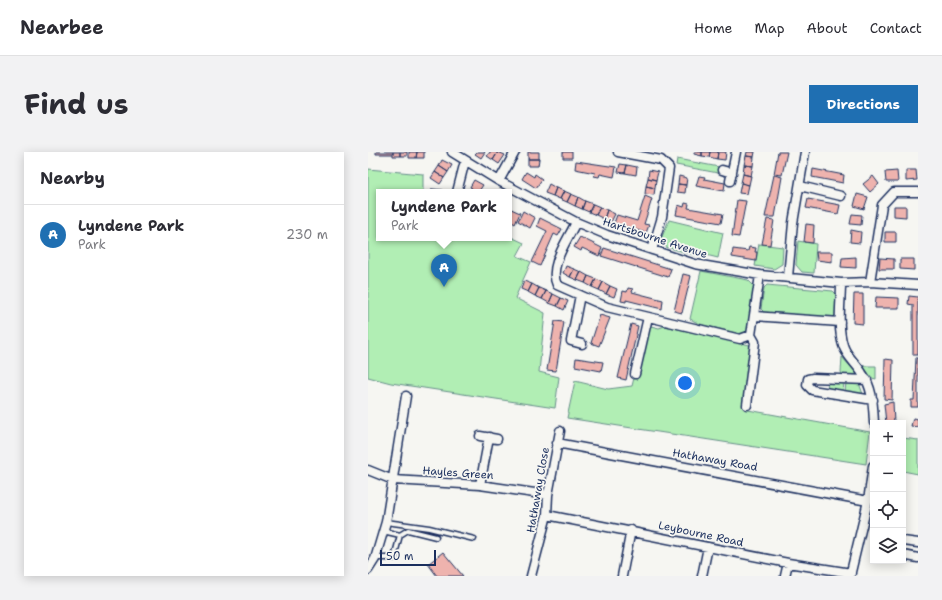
<!DOCTYPE html>
<meta charset="utf-8">
<style>
:root{--surface:#fff;--page:#f2f2f3;--text:#2b2b33;--muted:#7c7c81;--line:#e1e1e2;--accent:#1f6fb2}
body{margin:0;font-family:"Shantell Sans",sans-serif;background:var(--page);color:var(--text)}
.controls{position:absolute;right:12px;bottom:12px;display:grid;overflow:hidden;border-radius:0px;box-shadow:0 2px 10px #0003}
.controls button{width:36px;height:36px;display:grid;place-items:center;padding:0;border:0;border-bottom:1px solid var(--line);background:var(--surface);color:var(--text);font:20px sans-serif}
.scale{position:absolute;left:12px;bottom:10px;width:56px;box-sizing:border-box;padding-left:4px;border:2px solid #1b2f5e;border-top:0;font-size:11px;line-height:14px;white-space:nowrap;color:#1b2f5e;-webkit-text-stroke:3px #f6f6f2;paint-order:stroke}
.you{position:absolute;left:317px;top:231px;width:14px;height:14px;margin:-10px;border:3px solid #fff;border-radius:50%;background:#1a73e8;box-shadow:0 0 0 6px #1a73e833}
.badge{display:grid;place-items:center;width:26px;height:26px;border-radius:50%;background:var(--accent);color:#fff;font-size:13px;font-weight:700}
.pin{position:absolute;translate:-50% -33px;filter:drop-shadow(0 1px 2px #0008)}
.pin::after{content:'';position:absolute;top:21px;width:14px;height:12px;background:inherit;clip-path:polygon(0 0,100% 0,50% 100%)}
.popup{position:absolute;left:8px;top:37px;width:136px;height:52px;box-sizing:border-box;display:grid;place-content:center;border-radius:0px;background:var(--surface);filter:drop-shadow(0 1px 3px #0005);font-size:13px;white-space:nowrap;color:var(--muted)}
.popup b{font-size:15px;color:var(--text)}
.popup::after{content:'';position:absolute;left:50%;top:100%;margin-left:-8px;border:8px solid transparent;border-top-color:var(--surface)}
.list{margin:0;padding:0;list-style:none}
h2{display:flex;justify-content:space-between;align-items:center;height:52px;margin:0;padding:0 16px;font-size:17px}
h2 small{font-size:13px;font-weight:400;color:var(--muted)}
.list li{display:grid;grid-template-columns:26px 1fr auto;gap:12px;align-items:center;box-sizing:border-box;height:60px;padding:0 16px;border-top:1px solid var(--line)}
.list b{display:block;font-size:15px;white-space:nowrap}
.list p{margin:0;font-size:13px;white-space:nowrap;color:var(--muted)}
.list em{font-size:13px;font-style:normal;color:var(--muted)}
.icon{flex:none;width:22px;height:22px;fill:none;stroke:currentColor;stroke-width:2;stroke-linecap:round;stroke-linejoin:round}
.map{position:relative;flex:none;width:550px;height:424px;overflow:hidden;border-radius:0px}
header{display:flex;align-items:center;gap:24px;box-sizing:border-box;height:56px;padding:0 20px;background:var(--surface);border-bottom:1px solid var(--line)}
header strong{font-size:19px}
nav{display:flex;gap:22px;margin-inline-start:auto;font-size:14px}
.intro{display:flex;align-items:center;justify-content:space-between;box-sizing:border-box;height:96px;padding:0 24px}
h1{margin:0;font-size:28px}
.button{padding:10px 18px;border-radius:0px;background:var(--accent);color:#fff;font-size:14px;font-weight:700}
main{display:flex;gap:24px;padding:0 24px}
aside{flex:1;background:var(--surface);border-radius:0px;box-shadow:0 2px 10px #0003}
.map>svg:first-child{display:block}
.green{fill:#b1eeb4;stroke:#668e89}
.building{fill:#eeb3ae;stroke:#1b2f5e}
.lines{fill:none;stroke-linecap:round;stroke-linejoin:round}
.lane-casing{stroke:#1b2f5e;stroke-width:7}
.street-casing{stroke:#1b2f5e;stroke-width:11}
.lane{stroke:#f6f6f2;stroke-width:4}
.street{stroke:#f6f6f2;stroke-width:8}
.labels{text-anchor:middle;dominant-baseline:central;stroke-width:3.5;stroke-linejoin:round;paint-order:stroke}
.street-label{font-size:11px;fill:#1b2f5e;stroke:#f6f6f2}
</style>
<header>
<strong>Nearbee</strong>
<nav><a>Home</a><a>Map</a><a>About</a><a>Contact</a></nav>
</header>
<div class="intro"><h1>Find us</h1><a class="button">Directions</a></div>
<main>
<aside>
<h2>Nearby<small></small></h2>
<ul class="list">
<li><span class="badge">A</span><div><b>Lyndene Park</b><p>Park</p></div><em>230 m</em></li>
</ul>
</aside>
<div class="map">
<svg width="550" height="424" viewBox="0 0 550 424">
<rect width="100%" height="100%" fill="#f6f6f2"/>
<filter id="ink" filterUnits="userSpaceOnUse"><feTurbulence type="fractalNoise" baseFrequency=".025" numOctaves="2"/><feDisplacementMap in="SourceGraphic" scale="8" xChannelSelector="R" yChannelSelector="G"/><feConvolveMatrix kernelMatrix="1 2 1 2 8 2 1 2 1" color-interpolation-filters="sRGB"/></filter>
<g filter="url(#ink)">
<path class="green" d="M309 7 351 15 350 21 308 13Z
M0 17 55 22V40H11V86H141V84L156 91 149 104 163 110 147 146 177 161 171 220 191 225 187 256 23 231 0 225Z
M301 68 355 81 350 106 334 102 327 103 298 95 293 87Z
M430 89 448 92 446 121 434 120 428 113Z
M391 92 415 95 414 112 406 117 387 114Z
M333 119 380 128 386 134 381 176 378 180 373 182 332 172 322 167Z
M399 133 465 139 468 142 467 165 465 166 396 160 393 157 396 136Z
M279 173 291 176 297 174 386 194 377 254 380 258 502 280 498 312 199 266 207 229 240 237 264 234Z
M474 205 489 222 490 224H475L473 220Z
M495 214H508V227L504 226Z
M460 231H476L475 239 459 236Z
M478 231H491L496 245 477 239Z
M535 286 550 288V322L535 319Z"/>
<path class="building" d="M8 0H25V2H8Z
M25 0H32V4H25Z
M32 0H39V4H32Z
M41 0H49L48 6H41Z
M49 0H56V6H48Z
M109 0H117L113 6 107 2Z
M122 0H130L125 8 119 4Z
M130 0 137 3 131 12 125 8Z
M160 0H171V7H160Z
M195 0H204V6H195Z
M326 0H334V4L326 2Z
M334 0H342L341 5 334 4Z
M342 0H350L349 7 341 5Z
M350 0H358L357 8 349 7Z
M379 0H387L386 5 378 4Z
M410 0H419L414 23 406 22Z
M378 4 386 5 385 14 376 13Z
M160 7H171L170 14H160Z
M74 8 84 13 80 20 71 14Z
M208 9 248 15 246 25 232 22 231 25 226 24 227 21 207 17Z
M252 12 259 13 257 21 250 20Z
M259 13 269 15 268 23 257 21Z
M376 13 385 14 383 24 375 22Z
M71 14 80 20 76 26 67 20Z
M445 17 476 23 475 31 444 25Z
M281 18 290 20 288 28 280 26Z
M538 18H548L549 28 538 29Z
M529 19 530 30H518L517 20Z
M67 20 76 26 72 32 63 26Z
M158 20 166 25 167 22 174 27 168 36 154 27Z
M375 22 383 24 381 33 373 31Z
M406 23 414 25 407 65H397Z
M311 24 319 26 318 33 310 32Z
M331 24 337 25 336 27 357 31 356 39 328 34Z
M505 24 511 32 502 40 495 32Z
M280 26 288 28 287 36 278 34Z
M106 28 115 33 111 39 113 40H102L104 36 102 35Z
M373 31 381 33 379 42 371 41Z
M181 32 188 36 185 44 177 41Z
M310 32 318 33 317 41 309 40Z
M278 34 287 36 286 43 277 42Z
M188 36 196 39 192 47 185 44Z
M64 37 75 38V40H64Z
M196 39 203 42 199 50 192 47Z
M203 42 210 45 207 54 199 50Z
M489 42 500 45 496 57 486 54Z
M277 44 284 47 276 72 281 73 278 81 246 71 249 63 269 69Z
M210 45 217 49 214 57 207 54Z
M440 47 472 53 470 62 438 56Z
M369 48 378 49 371 85 364 84Z
M217 49 225 52 221 60 214 57Z
M317 51 321 52 320 56 355 62 353 71 308 63 310 53 316 55Z
M225 52 232 55 228 63 221 60Z
M526 54H538V65L526 64Z
M232 55 239 58 236 67 228 63Z
M141 56 152 61 147 72 141 68Z
M239 58 247 62 243 70 236 67Z
M155 59 167 66 162 76 150 69Z
M484 62 494 63 493 73 482 72Z
M172 66 194 77 190 84 186 82 172 114 164 110 179 79 169 74Z
M399 67 406 68 402 93 394 92Z
M438 72 446 73 445 91 436 90Z
M483 78 493 80 492 91 482 90Z
M517 80H528V90H517Z
M212 85 234 96 231 104 214 96 213 99 206 95Z
M381 95 388 96 387 100H389L388 109 364 105 365 97 380 99Z
M236 96 303 117 300 125 233 104Z
M448 100H464V110L449 108Z
M488 105V116L473 115 474 106Z
M512 106 526 107V117H511Z
M532 107H546V118L532 117Z
M198 114 206 117 202 125 195 121Z
M206 117 213 120 209 128 202 125Z
M213 120 220 124 217 131 209 128Z
M315 122 323 124 314 161 306 159Z
M220 124 228 127 224 135 217 131Z
M228 127 235 130 231 138 224 135Z
M156 129 164 132 160 140 153 137Z
M235 130 242 134 238 142 231 138Z
M164 132 171 136 167 144 160 140Z
M242 134 249 137 246 145 238 142Z
M171 136 178 139 174 147 167 144Z
M260 136 265 137 264 140 295 148 294 157 258 148V150L253 149 255 139 259 140Z
M178 139 185 142 181 151 174 147Z
M185 142 193 146 189 154 181 151Z
M486 142H495V172L485 171Z
M541 144 550 145V203H545V153L540 152Z
M508 145 531 146V156H507Z
M193 146 200 149 196 158 189 154Z
M232 163 242 166 231 194 223 191Z
M187 169 196 170 188 219 179 218Z
M263 172 270 174 258 228 250 226Z
M208 206 235 210 233 219 207 214Z
M548 206H550V255H543V248H546Z
M517 207 525 208 524 248 516 247Z
M525 250 526 271H518L516 252Z
M545 266 550 267V275L543 274Z
M75 400 95 424H69L60 412Z"/>
<g class="lines">
<defs>
<path id="lane" d="M18 370 61 376 106 387
M32 383 40 378 68 385
M7 406H26L32 383 15 379"/>
<path id="street" d="M84 0 131 29 208 70 239 83 327 112 392 123 473 131 502 130 550 133
M250 0 293 8 301 16 294 65 284 98
M354 18 364 21
M131 29 147 0
M362 29 368 0
M432 34 473 44
M89 40 97 9
M208 70C200 88 180 114 189 133L239 155 372 187 383 183 392 123
M420 125 425 71 437 0
M502 130 514 53 526 40H550
M473 131C473 151 469 174 475 193 478 204 488 211 494 221 505 236 505 253 506 271
M212 143 203 189 214 192
M387 164 472 170
M267 222 280 165
M499 228 445 226 440 227 439 233 444 238 505 248
M379 253 387 190 383 183
M112 284 129 287
M189 291 500 349
M0 318 25 328 112 333 180 343
M112 333 121 285
M179 363 420 411 483 421
M535 389 550 391
M535 403 550 406
M0 418 7 407 18 370 38 244
M163 424 179 363 180 343 192 279
M254 424 263 378
M334 424 340 395
M417 424 420 411
M482 424 500 349 505 314"/>
</defs>
<use href="#lane" class="lane-casing"/>
<use href="#street" class="street-casing"/>
<use href="#lane" class="lane"/>
<use href="#street" class="street"/>
</g>
</g>
<g class="labels">
<g class="street-label">
<text transform="translate(287 86) rotate(18)">Hartsbourne Avenue</text>
<text transform="translate(347 308) rotate(10)">Hathaway Road</text>
<text transform="translate(90 321) rotate(4)">Hayles Green</text>
<text transform="translate(170 338) rotate(-80)">Hathaway Close</text>
<text transform="translate(333 382) rotate(12)">Leybourne Road</text>
</g>
</g>
</svg>
<div class="controls">
<button>+</button>
<button>−</button>
<button><svg class="icon" aria-label="locate" viewBox="0 0 24 24"><circle cx="12" cy="12" r="6"/><path d="M12 2v4M12 18v4M2 12h4M18 12h4"/></svg></button>
<button><svg class="icon" aria-label="layers" viewBox="0 0 24 24"><path d="M12 4l9 5-9 5-9-5zM3 14l9 5 9-5"/></svg></button>
</div>
<div class="scale">50 m</div>
<div class="you"></div>
<div class="pin badge" style="left:76px;top:135px">A</div>
<div class="popup"><b>Lyndene Park</b>Park</div>
</div>
</main>
